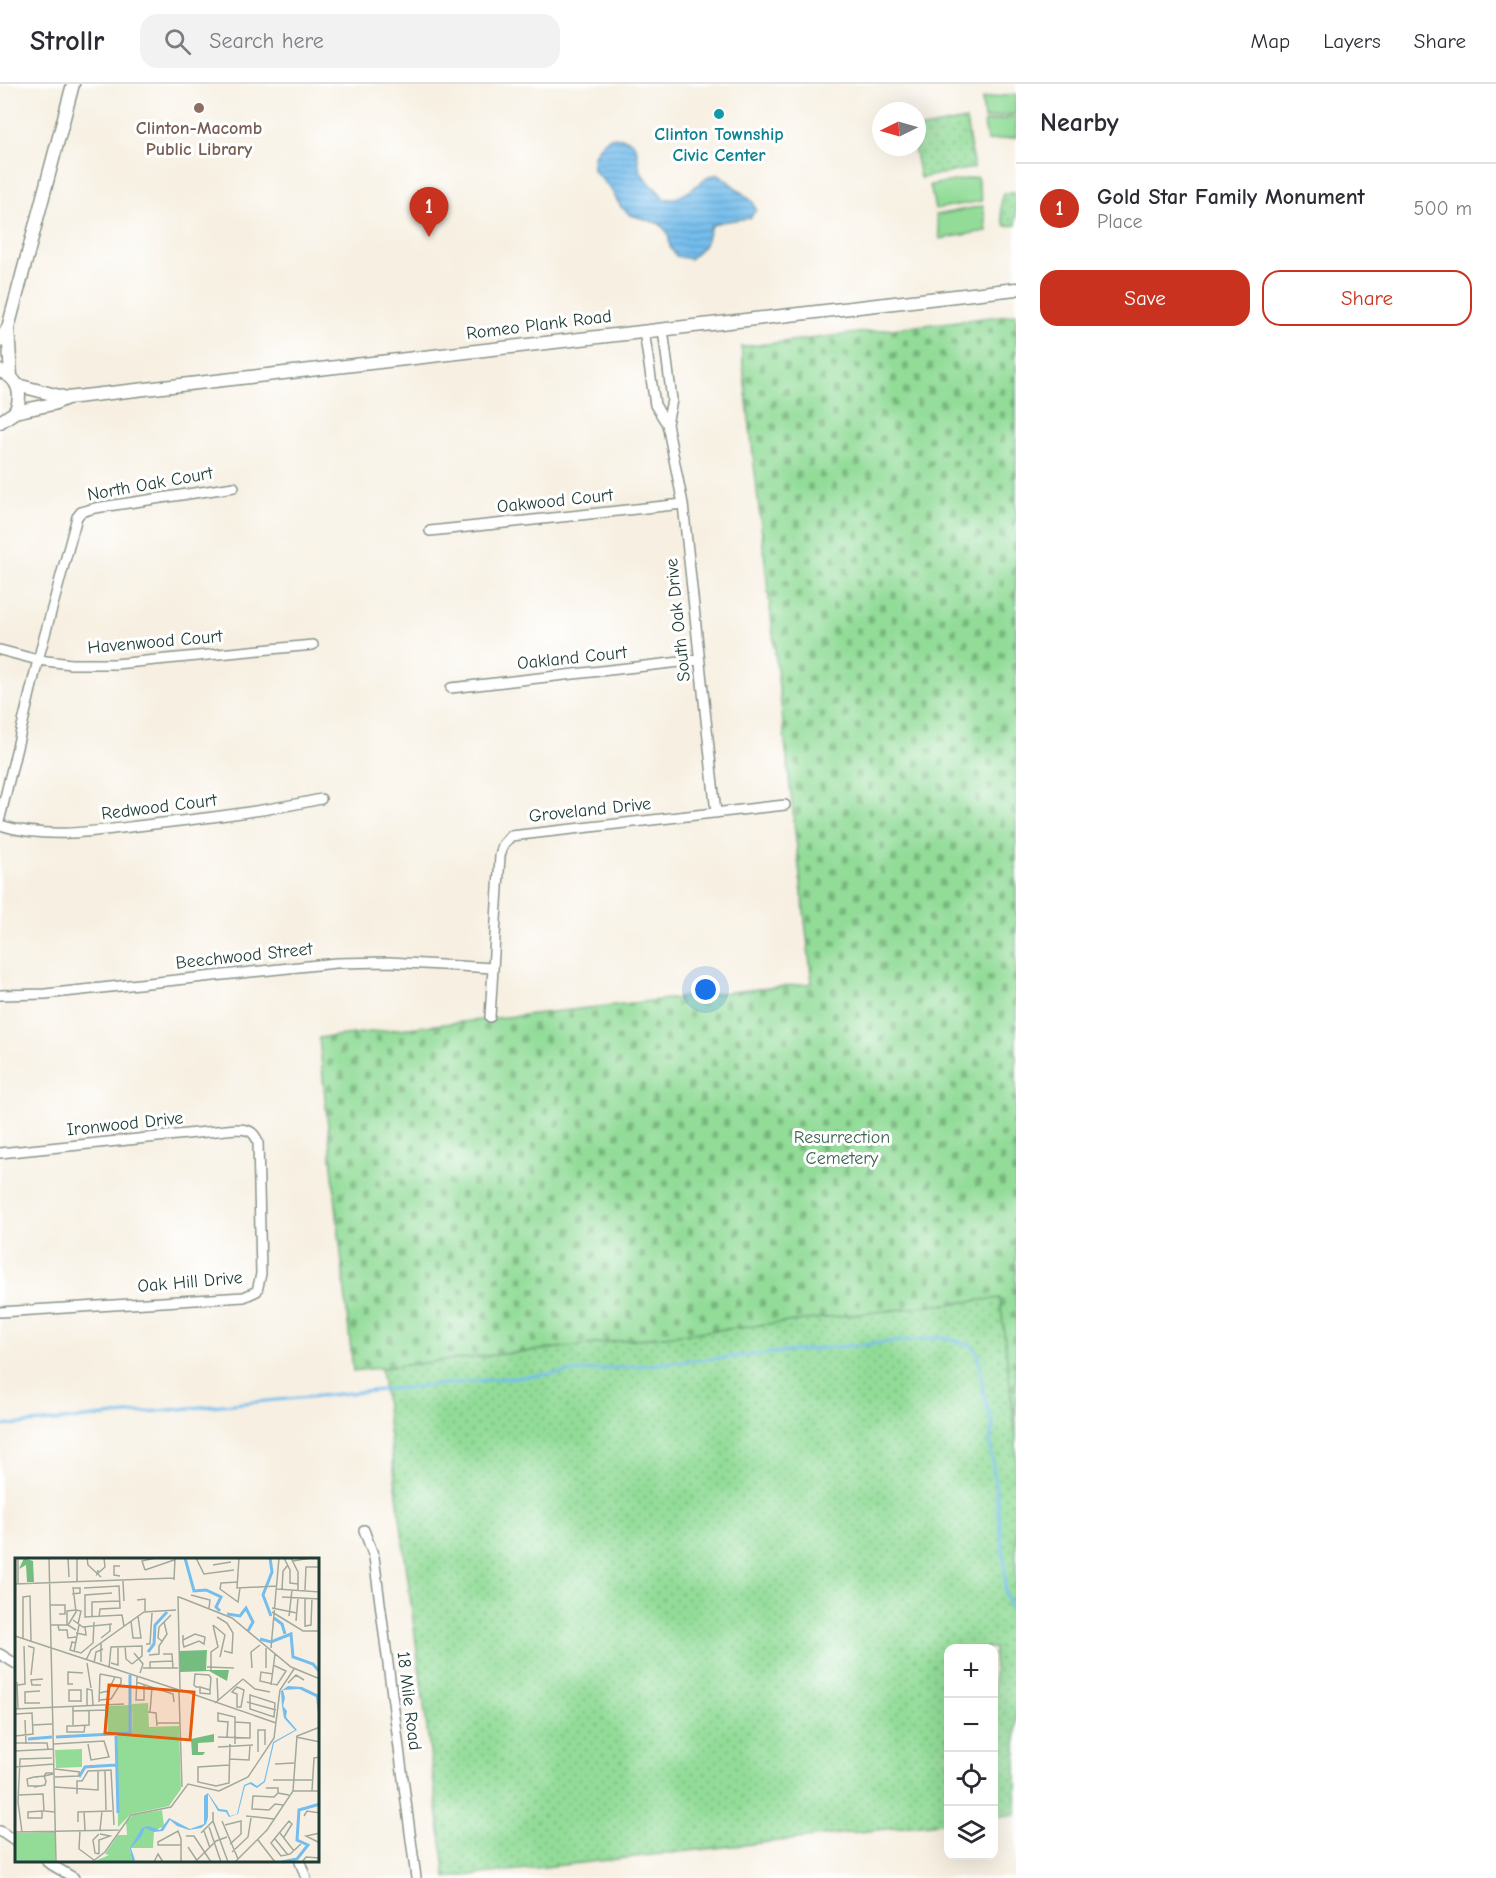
<!DOCTYPE html>
<meta charset="utf-8">
<style>
:root{--surface:#fff;--page:#f2f2f3;--text:#2b2b33;--muted:#7c7c81;--line:#e1e1e2;--accent:#c8321e}
body{margin:0;font-family:"Comic Neue",sans-serif;background:var(--page);color:var(--text)}
.controls{position:absolute;right:18px;bottom:18px;display:grid;overflow:hidden;border-radius:12px;box-shadow:0 6px 24px #0002}
.controls button{width:54px;height:54px;display:grid;place-items:center;padding:0;border:0;border-bottom:2px solid var(--line);background:var(--surface);color:var(--text);font:30px sans-serif}
.compass{position:absolute;left:872px;top:18px;width:54px;height:54px;border-radius:50%;background:var(--surface);box-shadow:0 6px 24px #0002;rotate:265deg}
.you{position:absolute;left:706px;top:906px;width:21px;height:21px;margin:-15px;border:4px solid #fff;border-radius:50%;background:#1a73e8;box-shadow:0 0 0 9px #1a73e833}
.badge{display:grid;place-items:center;width:39px;height:39px;border-radius:50%;background:var(--accent);color:#fff;font-size:20px;font-weight:700}
.pin{position:absolute;translate:-50% -50px;filter:drop-shadow(0 2px 3px #0008)}
.pin::after{content:'';position:absolute;top:32px;width:21px;height:18px;background:inherit;clip-path:polygon(0 0,100% 0,50% 100%)}
.list{margin:0;padding:0;list-style:none}
h2{display:flex;justify-content:space-between;align-items:center;height:78px;margin:0;padding:0 24px;font-size:26px}
h2 small{font-size:20px;font-weight:400;color:var(--muted)}
.list li{display:grid;grid-template-columns:39px 1fr auto;gap:18px;align-items:center;box-sizing:border-box;height:90px;padding:0 24px;border-top:2px solid var(--line)}
.list b{display:block;font-size:22px;white-space:nowrap}
.list p{margin:0;font-size:20px;white-space:nowrap;color:var(--muted)}
.list em{font-size:20px;font-style:normal;color:var(--muted)}
.actions{display:flex;gap:12px;padding:18px 24px}
.actions a{flex:1;padding:14px 0;border:2px solid var(--accent);border-radius:18px;text-align:center;font-size:21px;color:var(--accent)}
.actions .main{background:var(--accent);color:#fff}
.icon{flex:none;width:33px;height:33px;fill:none;stroke:currentColor;stroke-width:2;stroke-linecap:round;stroke-linejoin:round}
.map{position:relative;flex:none;width:1016px;height:1794px;overflow:hidden}
header{display:flex;align-items:center;gap:36px;box-sizing:border-box;height:84px;padding:0 30px;background:var(--surface);border-bottom:2px solid var(--line)}
header strong{font-size:28px}
nav{display:flex;gap:33px;margin-inline-start:auto;font-size:21px}
.search{width:420px;height:54px;background:var(--page);display:flex;align-items:center;gap:15px;box-sizing:border-box;padding:0 21px;border-radius:18px;color:var(--muted);font-size:22px}
main{display:flex}
aside{flex:1;background:var(--surface)}
.map>svg:first-child{display:block}
.grass{fill:url(#grass-dots);stroke:#588c66;stroke-width:1.5}
.cemetery{fill:url(#cemetery-stones);stroke:#588c66;stroke-width:1.5}
.garden{fill:#92dc98;stroke:#588c66;stroke-width:1.5}
.water{fill:url(#water-rules);stroke:#4a7d90;stroke-width:1.5}
.lines{fill:none;stroke-linecap:round;stroke-linejoin:round}
.stream{stroke:#74bded;stroke-width:3}
.minor-casing{stroke:#8b968b;stroke-width:12}
.tertiary-casing{stroke:#8b968b;stroke-width:15}
.minor{stroke:#fff;stroke-width:9}
.tertiary{stroke:#fff;stroke-width:12}
.education-dot{fill:#8d6e63;stroke:#fff;stroke-width:2}
.culture-dot{fill:#0f9aa8;stroke:#fff;stroke-width:2}
.labels{text-anchor:middle;dominant-baseline:central;stroke-width:6;stroke-linejoin:round;paint-order:stroke}
.education-label{font-size:18px;font-weight:bold;fill:#785e54;stroke:#fff}
.culture-label{font-size:18px;font-weight:bold;fill:#0d838f;stroke:#fff}
.street-label{font-size:18px;fill:#1f3d34;stroke:#fff}
.park-label{font-size:18px;fill:#3c654d;stroke:#fff}
.inset-river{fill:none;stroke:#74bded;stroke-width:3}
.inset-road{fill:none;stroke:#a1a89c;stroke-width:1.5}
.view{fill:#e8590c;fill-opacity:0.15;stroke:#e8590c;stroke-width:3}
.inset-edge{fill:none;stroke:#1f3d34;stroke-width:3}
</style>
<header>
<strong>Strollr</strong>
<div class="search"><svg class="icon" aria-label="search" viewBox="0 0 24 24"><circle cx="10" cy="10" r="6"/><path d="M15 15l6 6"/></svg>Search here</div>
<nav><a>Map</a><a>Layers</a><a>Share</a></nav>
</header>
<main>
<div class="map">
<svg width="1016" height="1794" viewBox="0 0 1016 1794">
<defs>
<pattern id="grass-dots" width="8" height="8" patternUnits="userSpaceOnUse" patternTransform="scale(1.5)"><rect width="8" height="8" fill="#92dc98"/><path d="M2 2h.1M6 6h.1" fill="none" stroke="#77b47d" stroke-width="1.8" stroke-linecap="round"/></pattern>
<pattern id="cemetery-stones" width="16" height="16" patternUnits="userSpaceOnUse" patternTransform="scale(1.5)"><rect width="16" height="16" fill="#92dc98"/><path d="M2 7V4a2 2 0 0 1 4 0v3zM10 15v-3a2 2 0 0 1 4 0v3z" fill="#77b47d"/></pattern>
<pattern id="water-rules" width="6" height="5" patternUnits="userSpaceOnUse" patternTransform="scale(1.5)"><rect width="6" height="5" fill="#74bded"/><path d="M0 2.5h6" fill="none" stroke="#5f9bc1"/></pattern>
</defs>
<rect width="100%" height="100%" fill="#fff"/>
<filter id="ink" filterUnits="userSpaceOnUse"><feTurbulence type="fractalNoise" baseFrequency=".0167" numOctaves="2"/><feDisplacementMap in="SourceGraphic" scale="12" xChannelSelector="R" yChannelSelector="G"/><feConvolveMatrix kernelMatrix="1 2 1 2 8 2 1 2 1" color-interpolation-filters="sRGB"/></filter>
<filter id="wash" filterUnits="userSpaceOnUse"><feTurbulence type="fractalNoise" baseFrequency=".008" numOctaves="4" result="noise"/><feDisplacementMap in="SourceGraphic" scale="24" xChannelSelector="R" yChannelSelector="G"/><feGaussianBlur stdDeviation="1.35" result="paint"/><feColorMatrix in="noise" values="0 0 0 0 0 0 0 0 0 0 0 0 0 0 0 0 0 1.4 0 .05"/><feComposite in="paint" operator="in"/></filter>
<g filter="url(#wash)">
<rect width="100%" height="100%" fill="#f7f0e2"/>
<path class="grass" d="M966 36 974 84 920 94 914 63H917V45Z
M1016 108V141L1006 142C1000 135 1000 118 1003 109Z
M1000 1214 1016 1352V1730L994 1733V1564H948V1738L446 1794 381 1284Z"/>
<path class="cemetery" d="M1016 230V1352L1000 1214 353 1287 319 954 812 899 741 263Z"/>
<path class="garden" d="M1016 10V30L984 35 982 15Z
M1016 33V53L987 57 984 38Z
M977 93 982 117 935 125 930 101Z
M983 122 987 147 940 155 936 131Z"/>
<path class="water" d="M610 53C648 53 632 73 642 90 649 101 659 105 664 115 693 115 698 92 719 90L753 118 756 126 750 134 720 138 711 142 705 161 690 175 676 172 670 163 668 149 660 140 631 131 621 123 610 104 593 86C592 69 597 64 610 53Z"/>
<g class="lines">
<path class="stream" d="M0 1342 943 1253 972 1262 978 1270 984 1312 993 1341 990 1356 1005 1483V1509L1016 1538"/>
</g>
</g>
<g filter="url(#ink)">
<g class="lines">
<defs>
<path id="minor" d="M663 245 672 316 667 340
M644 247 655 321 667 340 683 420 716 729
M430 447 683 420
M0 566 38 576 71 580H115L313 561
M451 604 698 576
M0 734 38 576 77 433 81 428 95 424 234 403
M0 741C50 757 102 746 154 740 210 734 266 727 321 715
M0 911 45 910 336 879 389 878 493 884
M490 933 500 772 503 761 511 752 785 721
M0 1069 236 1045C248 1045 254 1047 258 1058L261 1190 257 1207 244 1213 0 1228
M364 1446 374 1473 416 1794
M0 1570 16 1580
M0 1747 16 1758
M47 1778 74 1794
M300 1778 306 1794"/>
<path id="tertiary" d="M8 244 11 293
M0 257 8 244 73 0
M0 287C19 294 23 311 15 328L0 338
M17 301 67 314
M15 328 53 320 67 314 1016 205"/>
</defs>
<use href="#minor" class="minor-casing"/>
<use href="#tertiary" class="tertiary-casing"/>
<use href="#minor" class="minor"/>
<use href="#tertiary" class="tertiary"/>
</g>
</g>
<circle class="education-dot" cx="199" cy="24" r="6"/>
<circle class="culture-dot" cx="719" cy="30" r="6"/>
<g class="labels">
<g class="education-label">
<text x="199" y="44">Clinton-Macomb<tspan x="199" dy="21">Public Library</tspan></text>
</g>
<g class="culture-label">
<text x="719" y="50">Clinton Township<tspan x="719" dy="21">Civic Center</tspan></text>
</g>
<g class="street-label">
<text transform="translate(539 241) rotate(-7)">Romeo Plank Road</text>
<text transform="translate(150 400) rotate(-10)">North Oak Court</text>
<text transform="translate(555 417) rotate(-6)">Oakwood Court</text>
<text transform="translate(678 536) rotate(-96)">South Oak Drive</text>
<text transform="translate(155 558) rotate(-5)">Havenwood Court</text>
<text transform="translate(572 574) rotate(-6)">Oakland Court</text>
<text transform="translate(159 723) rotate(-7)">Redwood Court</text>
<text transform="translate(590 726) rotate(-6)">Groveland Drive</text>
<text transform="translate(244 872) rotate(-6)">Beechwood Street</text>
<text transform="translate(125 1040) rotate(-6)">Ironwood Drive</text>
<text transform="translate(190 1198) rotate(-5)">Oak Hill Drive</text>
<text transform="translate(409 1617) rotate(83)">18 Mile Road</text>
</g>
<g class="park-label">
<text x="842" y="1053">Resurrection<tspan x="842" dy="21">Cemetery</tspan></text>
</g>
</g>
<g transform="translate(15 1474)">
<rect width="304" height="304" fill="#f7f0e2"/>
<path d="M117 147 118 177H93L92 148ZM67 191V209L41 210 40 192ZM147 252 149 268 139 273 138 290H115L117 304H78L94 297 90 296 103 277H112L111 264 118 257Z" fill="#92dc98"/>
<path d="M9 0 18 3 19 24H12L11 7 4 11ZM192 92 191 112H214L212 123 194 113 165 114 164 93ZM199 176V184L183 185V194H190L188 197H177L176 181Z" fill="#75bc80"/>
<path d="M133 145 134 169 164 168 166 231 154 248 116 256 103 269 102 177 118 176 117 146ZM40 274V304H0V275Z" fill="#92dc98"/>
<path d="M273 128 287 129 304 137V163L301 139 284 131 268 132 270 140 268 148 272 153 271 159 282 172 259 185 250 224 242 230 235 226 230 228 223 256 214 259 211 254 203 253 193 236V260L191 266 186 270 174 272 162 268 155 262 148 273 139 274 130 270 126 279 116 290 120 302 117 304 115 290 127 270 133 268 145 272 154 260 175 271 189 266V238L193 235 204 251 212 252 215 258 222 256 229 227 236 224 242 228 249 223 258 184 280 172 269 160 267 148 266 133Z" fill="#74bded"/>
<path class="inset-river" d="M170 0 179 33 191 32 206 39 201 49 205 53M255 0 257 14 248 37 256 58M212 56 225 58 231 50 238 64 233 73M259 60 267 66 270 76M245 81 256 84 276 76 278 99 298 106 304 113M133 94 139 86 140 67 152 54M101 178 103 255M41 179 115 175V117M13 181 37 179M64 219 70 209 101 207M267 304 282 301 293 287 282 282 284 252 305 246"/>
<path class="inset-road" d="M3 0V26M34 0 41 304M53 0 54 19M72 0 73 7 86 19M181 0 189 16 219 12M224 0 222 30 262 28M269 0 275 12V25L283 26M276 0 283 14V32M278 3 296 0M198 7 216 4M105 8H99V17L105 18M83 12 82 16 90 9 89 0M130 12 159 2M130 12 127 3 140 0M159 22 160 0M108 23 109 43M62 24V0M223 24 206 25 205 31 223 44 225 30M0 26 159 20M69 30 104 28 105 50 85 51 84 59M262 31 305 34M267 32 268 13 273 7M290 32 291 9H305M97 35 70 37V59L107 57 109 68M57 36 65 35V30H59M176 37 195 42 194 50M163 38 165 131M164 39 217 60 276 109 305 121M267 39 305 41M290 40V68L296 67 297 40M122 42 130 41V53M35 47H50V56H44M257 50 282 55M61 52 66 53 63 66M257 54 288 73H305M274 58 277 32M77 59V44L104 43M202 59 212 65 218 75 217 95 209 93M58 62 68 69 97 66M116 63 118 80H126L123 58M281 63 283 40M36 67H53L61 72M43 67 44 72H52L53 80 61 79M52 67V53L61 52M53 67 61 54 58 29M198 67 210 77 205 99M61 75 71 77 70 69M0 78 164 132M8 80V39L15 38 16 83M86 80 95 73V66M168 82 180 76 190 79 189 86 184 83 169 89 168 85V77M147 83 143 80 144 69 156 57M61 85 57 84 55 92 66 95 78 85 79 64M86 85V104M131 86H135L137 55M13 88 19 90 16 117M110 88 111 101 117 106M256 90 264 0M59 94 64 67M119 95 128 106 125 115M148 96H157L158 110M134 97 144 96V88L152 76 149 64M71 102 76 92 129 54 161 52M72 105 76 130M79 105 81 94 88 91M96 105 103 107V89M192 109 219 110M94 110 96 89 127 88V98L117 106M128 110H163M237 110 236 94 245 87M251 110V90M135 111V104L158 103M196 113V94L203 89 198 67M258 116 246 114 245 123 262 127 271 113 258 107M122 119 121 142H129V126M202 120 203 142M228 121 240 131 255 134M2 124 3 151M121 124 158 136 159 144M273 125 281 117 289 122M58 126H53V114L68 115M3 127 10 126 9 88M26 127H17L16 122 28 121M256 127 260 96M185 129V135L195 136V132L196 120 194 117 180 116 179 127 181 129H185L195 132M222 129 229 132 226 149H222V136L217 134ZM166 132 261 165M25 133 10 134V145H25M164 134 167 229M84 135 93 133 100 119M235 137 260 145 259 159 235 151ZM84 142 96 141 106 125V120L85 116M66 144V132H54V143H66M84 144 85 116M232 144 261 152M200 145 228 121M72 147V131L77 132 78 147M58 148V167M0 151 109 146M58 153 91 152M133 154 141 155 142 168M135 154 137 129M0 156 17 155 18 176 0 178M10 162 11 186M142 165H165M18 167 37 166M70 167 69 174H52V168H58L74 167V153M90 176 91 147M203 179 235 180V165L220 164M212 179 213 164 203 163V155L220 159V186M281 179 305 184M0 185H32L33 191M39 186 89 183 94 199 76 202 73 186M203 189 238 187M0 193 39 191M243 194V172H250V187M214 201 234 202 235 187M260 206 279 205M214 207 183 209V224L201 228 214 225 215 186M0 209 39 206M40 211 65 214M90 212 91 252M38 215H31L29 218 38 216M24 219H19L29 218 31 223 30 227 25 228M40 219 63 218 65 214M258 222H297M19 229 25 228H13L12 221 19 219M40 229 83 232V212M251 230H263V235L274 237M278 233H305M297 233 299 200 305 199M263 235 259 239 238 238 237 251 254 252 260 246 268 247M62 236V223H67L73 213 96 212 99 267M3 237 28 236 29 253M27 253V260H13V254L27 253H29L40 254M69 254 70 272M231 258 259 261M289 258 292 253 305 255M198 263 213 304M207 263 223 301M63 264V254L97 253M210 267 226 263V276L215 286M194 269 206 304M65 272 64 291 79 302M85 272 87 253M189 273 195 290M0 274 106 272M7 274 3 244 5 201 37 200M186 275 198 263V254M265 275 279 293M305 275 291 278 305 285M171 278H179L196 304M269 279 277 266 274 263 256 285 266 298 275 296 286 286M260 281 273 297M243 282 260 304M166 287H143V284L163 273 166 281V304M173 289 183 304M217 294 233 279 236 260M84 296V282L95 278 85 276M84 296 80 295 78 282 84 276M77 304 90 294 116 257 156 249 173 226 204 233 233 219 259 180 265 132 279 111M139 304 143 296 148 304M180 304 201 283 212 279M220 304 252 272 278 233 282 178 305 169M287 304 291 299 305 300"/>
<path class="view" d="M94 127 179 134 175 182 90 175Z"/>
<rect width="304" height="304" class="inset-edge"/>
</g>
</svg>
<div class="controls">
<button>+</button>
<button>−</button>
<button><svg class="icon" aria-label="locate" viewBox="0 0 24 24"><circle cx="12" cy="12" r="6"/><path d="M12 2v4M12 18v4M2 12h4M18 12h4"/></svg></button>
<button><svg class="icon" aria-label="layers" viewBox="0 0 24 24"><path d="M12 4l9 5-9 5-9-5zM3 14l9 5 9-5"/></svg></button>
</div>
<svg class="compass" viewBox="-18 -18 36 36"><path d="M0-13l5 13h-10z" fill="#e53935"/><path d="M0 13l5-13h-10z" fill="#7c7c81"/></svg>
<div class="you"></div>
<div class="pin badge" style="left:429px;top:153px">1</div>
</div>
<aside>
<h2>Nearby<small></small></h2>
<ul class="list">
<li><span class="badge">1</span><div><b>Gold Star Family Monument</b><p>Place</p></div><em>500 m</em></li>
</ul>
<div class="actions"><a class="main">Save</a><a>Share</a></div>
</aside>
</main>
